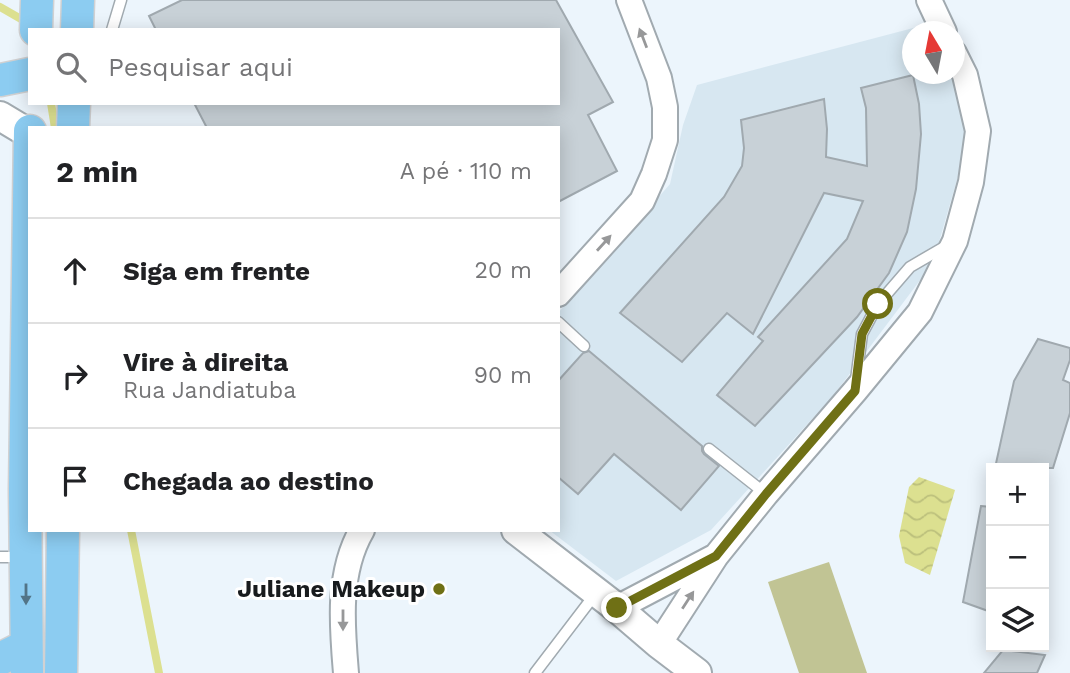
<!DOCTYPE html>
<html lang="pt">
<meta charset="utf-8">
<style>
:root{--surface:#fff;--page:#f6f6f6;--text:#202124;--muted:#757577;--line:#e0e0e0}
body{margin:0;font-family:"Work Sans",sans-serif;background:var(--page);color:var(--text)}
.controls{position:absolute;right:21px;bottom:21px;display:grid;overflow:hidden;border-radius:0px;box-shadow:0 4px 18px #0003}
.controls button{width:63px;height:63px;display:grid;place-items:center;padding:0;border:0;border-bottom:2px solid var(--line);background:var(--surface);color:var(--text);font:35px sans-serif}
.compass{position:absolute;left:902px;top:21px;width:63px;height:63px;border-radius:50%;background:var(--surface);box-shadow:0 4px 18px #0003;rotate:350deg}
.stop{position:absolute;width:21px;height:21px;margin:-16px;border:5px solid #6f7015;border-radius:50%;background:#fff}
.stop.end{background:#6f7015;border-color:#fff;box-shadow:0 2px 7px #0008}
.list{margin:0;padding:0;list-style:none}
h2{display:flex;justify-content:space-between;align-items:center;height:91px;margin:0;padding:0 28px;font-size:30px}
h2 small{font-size:23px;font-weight:400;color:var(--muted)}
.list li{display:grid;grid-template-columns:46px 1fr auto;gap:21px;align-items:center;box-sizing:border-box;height:105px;padding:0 28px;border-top:2px solid var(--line)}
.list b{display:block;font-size:26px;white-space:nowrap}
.list p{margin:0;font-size:23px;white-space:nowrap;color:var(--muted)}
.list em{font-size:23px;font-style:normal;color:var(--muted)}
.icon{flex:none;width:38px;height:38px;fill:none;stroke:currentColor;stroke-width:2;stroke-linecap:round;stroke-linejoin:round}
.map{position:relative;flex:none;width:1070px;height:673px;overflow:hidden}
.search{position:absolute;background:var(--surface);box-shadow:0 4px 18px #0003;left:28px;top:28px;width:532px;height:77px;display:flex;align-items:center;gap:18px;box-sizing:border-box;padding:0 24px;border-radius:0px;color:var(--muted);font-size:26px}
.panel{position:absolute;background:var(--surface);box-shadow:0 4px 18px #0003;left:28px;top:126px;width:532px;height:406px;border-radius:0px}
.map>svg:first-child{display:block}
.built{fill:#d7e7f1}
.green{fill:#c1c494}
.water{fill:url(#water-waves)}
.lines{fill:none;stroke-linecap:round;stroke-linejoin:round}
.stream{stroke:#dce090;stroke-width:8}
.building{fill:#c8d1d7;stroke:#a0a9af;stroke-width:2}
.service-casing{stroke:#a1aab0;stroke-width:13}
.tertiary-casing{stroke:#a1aab0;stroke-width:28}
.secondary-casing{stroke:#a1aab0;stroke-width:32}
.primary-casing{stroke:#d1d1d2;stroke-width:35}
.service{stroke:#fff;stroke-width:10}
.tertiary{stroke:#fff;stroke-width:24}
.secondary{stroke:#fff;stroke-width:28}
.primary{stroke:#8cccf1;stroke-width:32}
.oneway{fill:#979899}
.oneway2{fill:#527487}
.route{stroke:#6f7015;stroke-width:9}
.poi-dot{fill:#6f7015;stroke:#fff;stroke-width:2.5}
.labels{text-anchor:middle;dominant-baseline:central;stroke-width:6;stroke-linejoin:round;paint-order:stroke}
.poi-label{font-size:24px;font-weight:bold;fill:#181b1d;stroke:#fff;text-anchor:end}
</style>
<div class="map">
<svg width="1070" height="673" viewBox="0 0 1070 673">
<defs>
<pattern id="water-waves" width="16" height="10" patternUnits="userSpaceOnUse" patternTransform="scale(1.75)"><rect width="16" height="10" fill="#dce090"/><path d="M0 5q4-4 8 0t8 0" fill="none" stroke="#bcc07c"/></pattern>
</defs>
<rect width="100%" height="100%" fill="#ecf5fc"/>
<path class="built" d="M917 27 920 31 912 32V74H952L957 81 968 129 961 166 933 263 833 396 711 530 616 581 549 530H558V313L670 184 683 125 697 85Z"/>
<path class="green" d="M829 562 867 673H799L768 582Z"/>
<path class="water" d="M919 477 955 490 930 575 905 563 899 536 909 487Z"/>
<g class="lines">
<path class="stream" d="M0 7 28 23
M51 103 55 128
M131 530 159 673"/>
</g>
<path class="building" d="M182 0H556L613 102 588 115 617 171 558 202V128H207L194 103H558V30H156L149 16Z
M913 75 919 104 921 134 916 189 907 232 889 273 857 317 755 426 717 395 763 341 758 337 847 239 863 201 824 193 753 334 727 313 682 362 620 313 724 197 742 166 744 148 741 120 824 99 827 129 826 157 867 166 866 108 861 88Z
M1038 339 1070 348V360L1063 380 1070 383V413L1053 468H995L1014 381Z
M589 351 702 446V451L704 454 719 466 681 510 614 454 578 494 558 477V381L583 353Z
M981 506 991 507V612L963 602Z
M1003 650 1045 655 1037 673H984Z"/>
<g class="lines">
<defs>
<path id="service" d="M112 30 121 0
M558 322 584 346
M856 380 862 334 878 304 910 267 946 246
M709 449 766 494
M0 557H13
M535 673 596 593"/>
<path id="tertiary" d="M929 0 944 32
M558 294 642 201 654 174 665 140V107L659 78 629 0
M617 608 716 556
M659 644 716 556 766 494 855 391 920 312 955 241 971 182 978 131 965 75 954 53
M346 673C342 626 337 573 362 530"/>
<path id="secondary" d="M0 116 30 134
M516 530 617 608 659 644 697 673"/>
<path id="primary" d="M36 30 37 0
M77 30 78 0
M0 80 30 74
M73 128 74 103
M0 659 26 646
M27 673 25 490 30 131
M61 673 63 530"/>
</defs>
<use href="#service" class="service-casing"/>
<use href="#tertiary" class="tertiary-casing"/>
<use href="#secondary" class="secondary-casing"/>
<use href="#primary" class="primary-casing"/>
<use href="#service" class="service"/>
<use href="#tertiary" class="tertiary"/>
<use href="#secondary" class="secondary"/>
<use href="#primary" class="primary"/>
</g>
<defs><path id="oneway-solid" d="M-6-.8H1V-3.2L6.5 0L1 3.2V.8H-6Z" transform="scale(1.75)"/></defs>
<g class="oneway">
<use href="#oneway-solid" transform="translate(643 38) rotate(-111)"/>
<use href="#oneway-solid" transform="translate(604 243) rotate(-48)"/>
<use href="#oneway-solid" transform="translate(688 600) rotate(-57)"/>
<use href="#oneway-solid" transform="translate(343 620) rotate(90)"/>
</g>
<use class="oneway2" href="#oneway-solid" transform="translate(26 594) rotate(90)"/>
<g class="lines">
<path class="route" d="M617 608 716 556 766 494 855 391 862 334 878 304"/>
</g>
<circle class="poi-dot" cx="439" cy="589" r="7"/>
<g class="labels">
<g class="poi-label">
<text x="425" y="589">Juliane Makeup</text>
</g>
</g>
</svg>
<div class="controls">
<button>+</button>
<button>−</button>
<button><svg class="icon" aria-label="layers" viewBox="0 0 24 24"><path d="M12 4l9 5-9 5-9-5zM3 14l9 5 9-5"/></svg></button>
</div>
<svg class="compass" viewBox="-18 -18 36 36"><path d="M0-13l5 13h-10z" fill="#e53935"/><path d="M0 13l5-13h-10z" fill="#757577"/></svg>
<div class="stop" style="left:878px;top:304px"></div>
<div class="stop end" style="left:617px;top:608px"></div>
<div class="search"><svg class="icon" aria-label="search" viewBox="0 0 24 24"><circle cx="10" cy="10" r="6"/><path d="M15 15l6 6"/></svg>Pesquisar aqui</div>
<section class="panel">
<h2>2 min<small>A pé · 110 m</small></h2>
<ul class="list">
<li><svg class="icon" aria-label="ahead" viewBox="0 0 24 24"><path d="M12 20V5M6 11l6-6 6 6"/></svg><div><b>Siga em frente</b></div><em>20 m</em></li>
<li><svg class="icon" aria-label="right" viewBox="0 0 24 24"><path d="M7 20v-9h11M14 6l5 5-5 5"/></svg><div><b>Vire à direita</b><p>Rua Jandiatuba</p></div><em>90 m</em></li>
<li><svg class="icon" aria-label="arrive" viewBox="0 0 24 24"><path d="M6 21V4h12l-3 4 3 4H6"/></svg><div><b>Chegada ao destino</b></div></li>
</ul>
</section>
</div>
